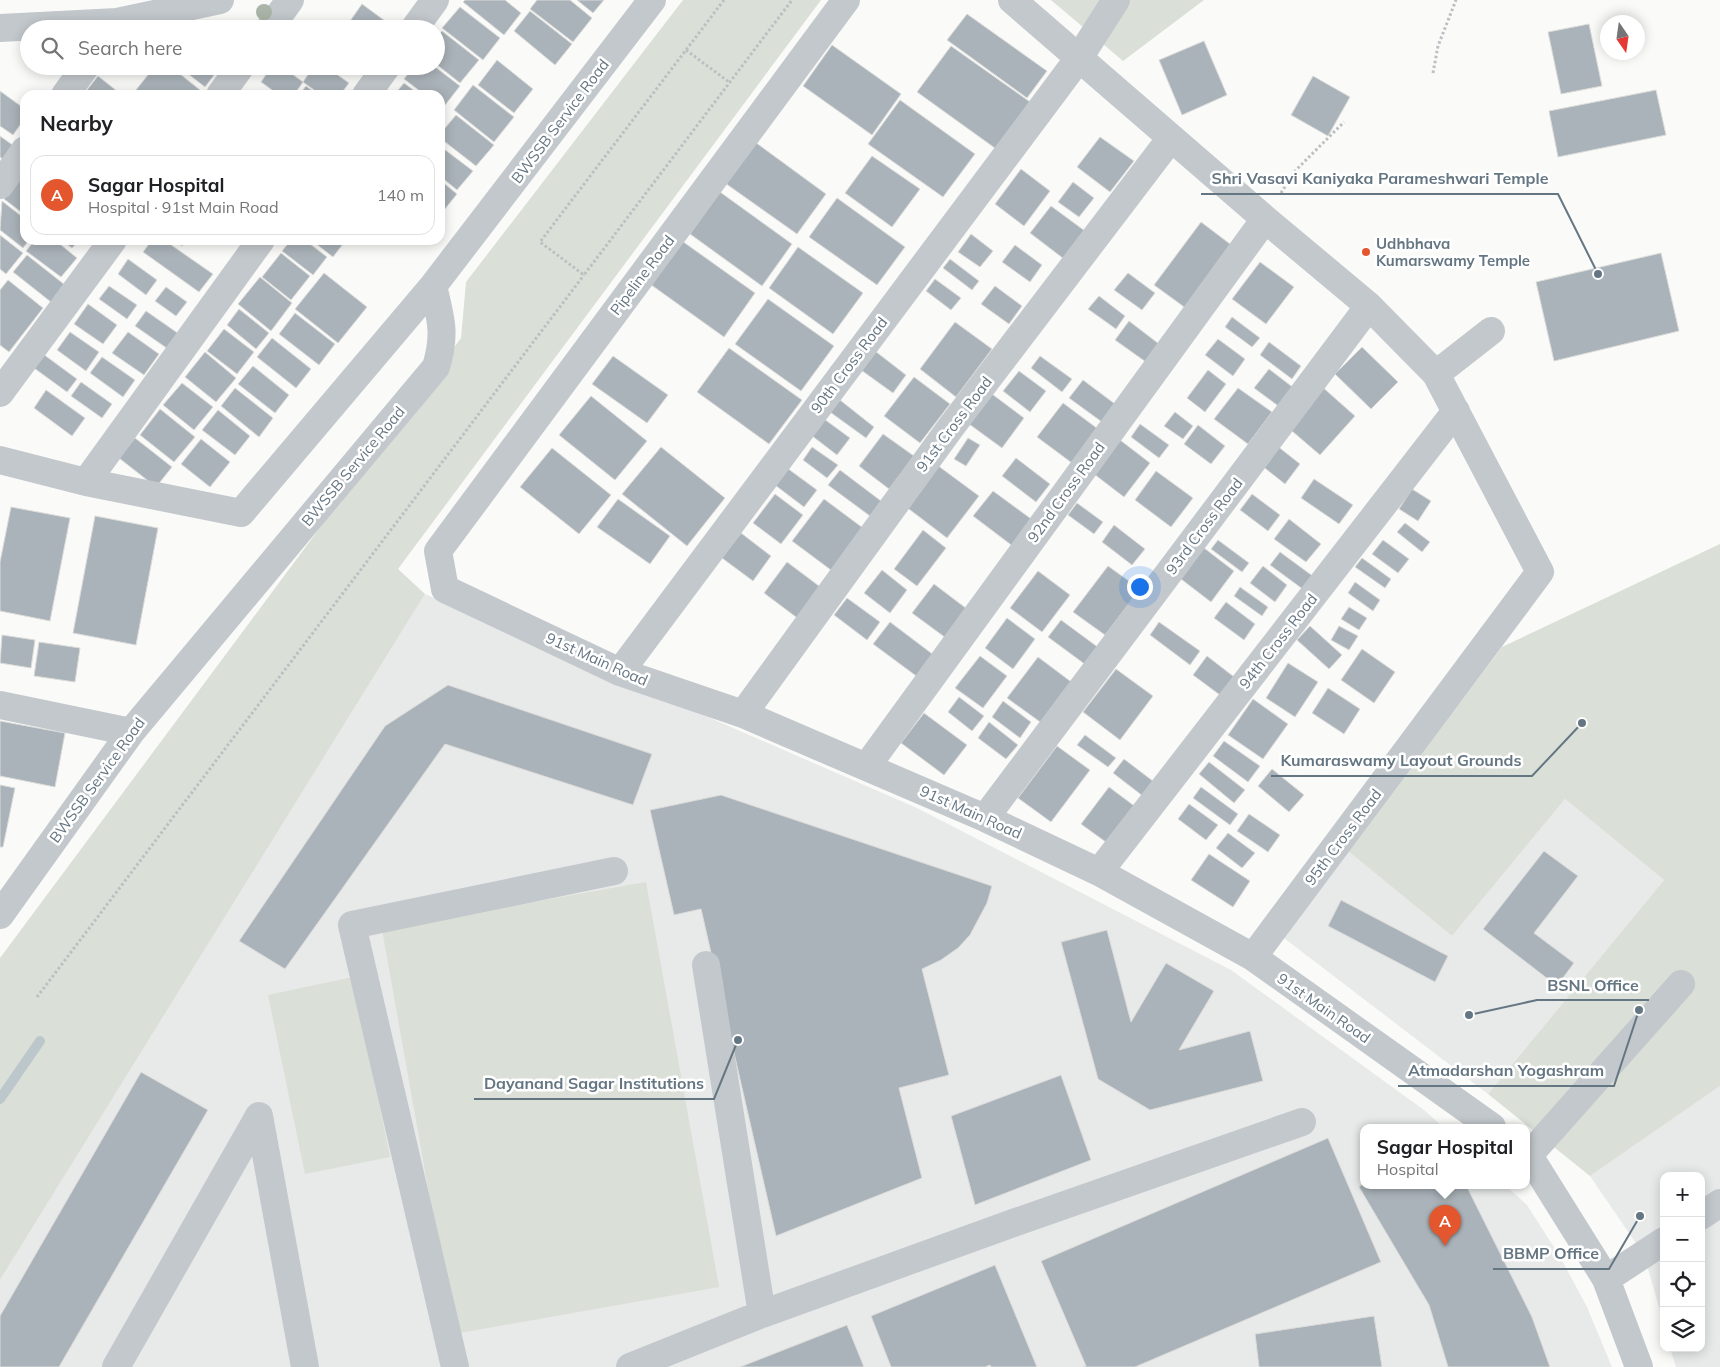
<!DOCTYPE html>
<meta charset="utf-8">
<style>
:root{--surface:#fff;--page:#f2f2f2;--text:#202124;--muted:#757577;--line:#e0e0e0;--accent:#e4572e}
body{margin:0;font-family:Mulish,sans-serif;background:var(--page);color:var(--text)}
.controls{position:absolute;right:15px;bottom:15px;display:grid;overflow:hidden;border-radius:10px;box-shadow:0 2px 12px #0003}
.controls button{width:45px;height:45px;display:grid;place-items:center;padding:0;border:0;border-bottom:1px solid var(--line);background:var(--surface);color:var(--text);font:25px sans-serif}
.compass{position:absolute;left:1600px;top:15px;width:45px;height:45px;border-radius:50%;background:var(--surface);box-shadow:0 2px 12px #0003;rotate:167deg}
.you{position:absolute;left:1139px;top:586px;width:18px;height:18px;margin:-12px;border:4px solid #fff;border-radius:50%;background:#1a73e8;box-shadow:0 0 0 8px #1a73e833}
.badge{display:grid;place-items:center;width:32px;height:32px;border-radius:50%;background:var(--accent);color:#fff;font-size:16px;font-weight:700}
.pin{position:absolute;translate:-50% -41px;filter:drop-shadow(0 1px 2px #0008)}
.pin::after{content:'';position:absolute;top:26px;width:18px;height:15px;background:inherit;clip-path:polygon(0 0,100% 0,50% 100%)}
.popup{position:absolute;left:1360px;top:1124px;width:170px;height:65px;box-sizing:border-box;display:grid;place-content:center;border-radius:10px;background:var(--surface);filter:drop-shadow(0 1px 4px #0005);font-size:16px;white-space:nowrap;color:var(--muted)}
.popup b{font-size:19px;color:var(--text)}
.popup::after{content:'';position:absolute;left:50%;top:100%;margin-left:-10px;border:10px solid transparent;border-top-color:var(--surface)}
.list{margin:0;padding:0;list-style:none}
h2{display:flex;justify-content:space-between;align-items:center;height:65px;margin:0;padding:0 20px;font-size:21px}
h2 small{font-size:16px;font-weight:400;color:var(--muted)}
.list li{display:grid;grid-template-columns:32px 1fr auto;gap:15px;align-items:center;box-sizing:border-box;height:80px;margin:0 10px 10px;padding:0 10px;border:1px solid var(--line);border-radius:15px}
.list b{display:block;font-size:19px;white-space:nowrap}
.list p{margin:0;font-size:16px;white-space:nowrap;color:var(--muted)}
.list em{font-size:16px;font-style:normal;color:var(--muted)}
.icon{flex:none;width:28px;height:28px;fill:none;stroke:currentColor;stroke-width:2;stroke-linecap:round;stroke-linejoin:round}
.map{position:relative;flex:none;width:1720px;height:1367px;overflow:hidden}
.search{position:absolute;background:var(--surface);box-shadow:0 2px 12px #0003;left:20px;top:20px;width:425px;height:55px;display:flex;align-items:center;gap:12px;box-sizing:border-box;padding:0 18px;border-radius:28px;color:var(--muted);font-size:19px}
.panel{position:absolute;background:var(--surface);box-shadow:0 2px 12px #0003;left:20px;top:90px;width:425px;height:155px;border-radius:15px}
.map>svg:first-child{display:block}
.built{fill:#e8e9e9}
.green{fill:#dadfd7}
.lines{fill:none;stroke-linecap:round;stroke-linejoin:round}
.stream{stroke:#bbc7cb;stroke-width:10}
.building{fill:#aab3b9;stroke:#dcdcda}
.path{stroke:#bbbfc2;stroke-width:3;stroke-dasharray:2.5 2.5;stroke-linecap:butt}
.minor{stroke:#c3c8cc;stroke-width:28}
.tree{fill:#aab4a7}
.poi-dot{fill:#e4572e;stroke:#fff;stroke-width:2}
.labels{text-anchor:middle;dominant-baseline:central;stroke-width:5;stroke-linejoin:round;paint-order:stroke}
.street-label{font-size:15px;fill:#657683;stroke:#fff}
.poi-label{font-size:15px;font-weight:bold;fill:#657683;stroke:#fff;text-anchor:start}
.leader{fill:none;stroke:#657683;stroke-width:2}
.callout-dot{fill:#657683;stroke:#fff;stroke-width:2}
.callout-label{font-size:16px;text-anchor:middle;font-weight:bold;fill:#657683;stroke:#fff;stroke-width:5;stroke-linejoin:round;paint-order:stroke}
</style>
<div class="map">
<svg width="1720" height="1367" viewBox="0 0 1720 1367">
<rect width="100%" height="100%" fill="#fafaf8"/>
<path class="built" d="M425 594 917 808 1231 970 1424 1110 1443 1127H1364V1185H1505L1527 1205 1559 1255 1587 1307 1612 1367H0V1280Z
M1565 799 1664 880 1488 1094 1280 935 1348 851 1452 936Z
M1720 1086V1367H1676L1670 1348H1701V1176H1664V1324L1644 1255 1590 1176Z"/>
<path class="green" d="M683 0H821L398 569 425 594 0 1280V958L461 338 466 282Z
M1051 0H1204L1123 61Z
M1720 544V1086L1590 1176 1488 1094 1664 880 1565 799 1452 936 1348 851 1502 647Z
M646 882 719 1287 454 1334 382 929Z
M353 977 390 1157 305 1174 268 995Z"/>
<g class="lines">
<path class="stream" d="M0 1099 40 1041"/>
</g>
<path class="building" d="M465 0H505L521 13 504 35 463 2Z
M537 0H570L592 18 573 42 530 9Z
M577 0H604L593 13Z
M362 4 396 29H354L348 24Z
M460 7 500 38 483 60 442 28Z
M530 11 572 44 555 65 514 31Z
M967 14 1047 71 1027 98 947 40Z
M1589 24 1602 86 1561 94 1548 32Z
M442 31 479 60 460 83 436 64V37Z
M1204 41 1227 95 1182 115 1159 60Z
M832 45 901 94 872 135 803 86Z
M951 46 1033 104 999 151 917 92Z
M497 60 533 89 514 113 478 85Z
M155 66H170L200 90 196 95H132Z
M178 66H221L205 87Z
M272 66H281L303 82 294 95H279L261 82Z
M314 66H325L349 83 340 95H321L303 82Z
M341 66H354L349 72Z
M414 66H434L460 86 442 109 440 107V95H425L404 79Z
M98 76 122 95H83Z
M1313 76 1350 97 1328 136 1291 115Z
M404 83 420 95H394Z
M473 85 514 117 494 142 454 110Z
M306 86 318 95H299Z
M1656 90 1666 135 1558 157 1549 111Z
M0 91 25 109V118L13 135 0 126Z
M900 100 975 154 943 197 868 144Z
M456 115 494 145 476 166 440 138V134Z
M0 136 14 146 4 160 0 157Z
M1100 137 1134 161 1110 192 1077 167Z
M755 142 826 194 797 234 725 183Z
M440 146 473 171 457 190 440 176Z
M872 156 920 189 892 227 845 193Z
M1021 169 1050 191 1024 226 995 204Z
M23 175 25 176V215L4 199Z
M440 180 457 194 440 215Z
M1073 182 1094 198 1079 217 1058 202Z
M720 192 792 244 762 286 690 234Z
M837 198 905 247 877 285 809 237Z
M2 201 25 219V240H29L23 248 0 230Z
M1051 206 1089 234 1068 262 1030 233Z
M1201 222 1234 247 1187 309 1154 285Z
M971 234 993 251 980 267 958 252Z
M0 235 23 253 6 274 0 269Z
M35 240H55L77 258 61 277 26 251Z
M61 240H79L72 248Z
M152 240H164L213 274 199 292 143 252Z
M174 240H187L182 246Z
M291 240H305L327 257 313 275 282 251Z
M311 240H346L333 257Z
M682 241 755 293 724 337 650 284Z
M1015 245 1042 265 1030 282 1002 262Z
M798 247 863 293 833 334 769 288Z
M281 253 310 276 291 300 262 277Z
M1661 253 1679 331 1554 361 1536 282Z
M27 255 65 285 51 302 13 272Z
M128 259 157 280 146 295 118 274Z
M950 259 979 281 972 290 943 268Z
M1260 262 1294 287 1266 324 1232 299Z
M324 273 367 307 338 343 295 309Z
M1128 273 1155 293 1142 310 1114 290Z
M260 277 292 303 271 331 238 304Z
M935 279 961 298 951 310 926 291Z
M8 280 43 308 9 352 0 345V290Z
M109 286 137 305 127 319 99 299Z
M995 286 1022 306 1009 324 981 304Z
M166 287 187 302 176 316 155 301Z
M1099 296 1125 316 1116 329 1088 309Z
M768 299 834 346 801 391 735 344Z
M88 304 117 325 103 344 74 324Z
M239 309 269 333 256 349 227 325Z
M146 311 179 334 168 349 135 326Z
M295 313 335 344 319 365 279 334Z
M1232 317 1260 338 1252 347 1225 327Z
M1129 321 1159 344 1146 362 1115 340Z
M955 322 992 349 956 397 920 369Z
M224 329 254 352 237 374 207 351Z
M70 332 99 352 86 371 57 350Z
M128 332 159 354 144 375 112 353Z
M272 338 311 369 296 388 257 357Z
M1218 339 1245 359 1233 376 1205 355Z
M1269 342 1301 366 1292 379 1260 355Z
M1362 347 1398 382 1371 409 1335 374Z
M729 348 802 400 769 444 697 392Z
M875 351 906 375 893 393 861 370Z
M205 352 236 378 216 402 185 377Z
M43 354 77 379 67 392 34 368Z
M613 356 668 395 647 423 592 384Z
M1040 356 1072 379 1062 392 1031 368Z
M102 357 135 380 123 397 90 373Z
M253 366 289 395 275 413 238 384Z
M1269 369 1295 389 1281 408 1254 388Z
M1208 370 1226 384 1205 412 1187 398Z
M1019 371 1046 391 1030 412 1003 391Z
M914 377 950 404 920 443 884 416Z
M1083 380 1115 404 1102 422 1069 398Z
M81 382 112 404 102 418 71 396Z
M182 383 213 407 194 430 163 405Z
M1320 385 1355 416 1320 455 1285 425Z
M235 388 273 418 259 437 221 406Z
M1238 388 1272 412 1248 444 1214 419Z
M46 390 85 418 72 436 34 408Z
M992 394 1024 418 1002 448 969 424Z
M591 396 647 441 615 480 559 435Z
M840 400 874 427 866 438 830 412Z
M1063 403 1098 429 1072 463 1037 437Z
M160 409 195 437 174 462 140 435Z
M218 410 250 436 235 455 202 430Z
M1175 412 1193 426 1183 439 1164 426Z
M820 416 850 438 837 455 807 432Z
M1140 424 1169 445 1159 458 1131 437Z
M1198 425 1225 446 1211 464 1184 444Z
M883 434 914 456 889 489 859 466Z
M135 438 172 467 156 487 119 458Z
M968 438 980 445 966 466 954 459Z
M201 439 230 462 210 487 181 464Z
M1120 440 1150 463 1124 497 1094 474Z
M1276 445 1300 464 1285 484 1261 465Z
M661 447 725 498 687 546 622 494Z
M812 447 838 465 827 478 803 460Z
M552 448 611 495 579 534 520 487Z
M1016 458 1050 484 1036 502 1002 476Z
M937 465 979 496 947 538 905 506Z
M787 468 817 490 804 507 775 485Z
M840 470 881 501 870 516 828 485Z
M1156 471 1193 498 1171 527 1135 500Z
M1314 479 1353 505 1339 524 1301 498Z
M1412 489 1431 501 1418 521 1399 509Z
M993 491 1034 521 1014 547 973 516Z
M775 494 803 515 781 544 753 523Z
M1252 494 1280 515 1268 531 1240 510Z
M618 499 670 536 650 564 597 527Z
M824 499 867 531 835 573 792 541Z
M1077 503 1103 522 1094 534 1068 515Z
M11 507 70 518 50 621 0 611V562Z
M95 516 158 528 136 645 73 633Z
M1289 519 1321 544 1306 562 1274 539Z
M1405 523 1430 542 1422 552 1397 532Z
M1114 525 1145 549 1132 565 1102 542Z
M923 530 946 548 917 586 894 569Z
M741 533 771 556 753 581 722 558Z
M1218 540 1249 563 1242 572 1211 549Z
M1383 540 1409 559 1398 573 1372 554Z
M1204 548 1234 571 1211 602 1181 579Z
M1280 552 1314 577 1304 590 1270 565Z
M1362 558 1391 579 1385 588 1355 567Z
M787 562 823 589 800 620 764 593Z
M1108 566 1140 589 1105 635 1073 612Z
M1263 566 1287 585 1275 602 1250 583Z
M882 570 907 590 890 613 864 593Z
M1038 571 1070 595 1042 632 1010 608Z
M1355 582 1380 600 1373 611 1348 593Z
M934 584 967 609 946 638 912 613Z
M1240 587 1268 607 1262 616 1234 596Z
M847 598 880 622 867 640 834 615Z
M1226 602 1255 624 1244 640 1214 618Z
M1349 607 1367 618 1359 630 1341 619Z
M1007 618 1035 639 1013 669 985 648Z
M1061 620 1099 648 1086 665 1048 637Z
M890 622 935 656 919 678 873 644Z
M1159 622 1200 651 1190 665 1150 635Z
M1310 626 1342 655 1329 669 1297 640Z
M1339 626 1358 636 1349 650 1331 640Z
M2 635 35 640 31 668 0 663Z
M39 642 80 648 75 682 34 676Z
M1362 649 1395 672 1374 703 1341 680Z
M980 656 1007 676 983 708 955 688Z
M1207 656 1238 680 1224 698 1193 675Z
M1038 657 1074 684 1043 724 1007 698Z
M1288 663 1318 682 1295 717 1266 698Z
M1116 669 1153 696 1120 740 1083 712Z
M448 685 652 754 633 805 445 744 285 969 239 941 385 726Z
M1328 688 1360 709 1344 734 1312 713Z
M959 697 984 716 972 731 948 712Z
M1253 699 1288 724 1263 759 1228 735Z
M1003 701 1031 722 1020 738 992 717Z
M924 713 967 745 944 775 901 743Z
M0 721 65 733 55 787 0 776Z
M989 722 1018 745 1006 759 978 738Z
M1085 735 1116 758 1108 767 1077 745Z
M1224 741 1260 766 1248 782 1213 756Z
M1057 746 1090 770 1051 822 1018 798Z
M1124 759 1162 788 1152 803 1113 773Z
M1209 762 1245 790 1234 803 1199 774Z
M1272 769 1304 795 1289 812 1258 786Z
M0 785 15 788 3 847H0Z
M1109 787 1137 808 1110 845 1081 824Z
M1201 787 1238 814 1230 825 1193 798Z
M721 795 992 886 987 903 970 935 958 948 941 960 922 969 949 1075 899 1088 922 1178 776 1236 701 909 674 915 650 810Z
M1189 804 1218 825 1206 840 1178 819Z
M1249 814 1280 835 1268 852 1237 831Z
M1228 833 1255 853 1242 868 1216 848Z
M1544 851 1578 876 1534 933 1574 963 1557 986 1483 929Z
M1209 854 1250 881 1233 907 1191 880Z
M1341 900 1448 956 1435 982 1328 926Z
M1107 930 1131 1022 1166 963 1214 991 1179 1050 1250 1031 1263 1081 1150 1110 1098 1079 1061 942Z
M141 1072 208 1110 59 1367H0V1316Z
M1061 1075 1091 1160 975 1205 951 1116Z
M1328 1138 1381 1262 1135 1367H1083L1086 1366 1041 1261Z
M1364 1183 1466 1185 1532 1317 1550 1367H1448L1429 1305 1359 1187Z
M995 1265 1037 1367H991L990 1365 985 1367H891L871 1316Z
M1374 1316 1382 1367H1259L1255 1334Z
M847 1325 864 1367H740Z"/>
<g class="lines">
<path class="path" d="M724 0 540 242 584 275 792 0
M686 50 729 82
M1433 73 1438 46 1456 0
M1281 193 1294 172 1344 122
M37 997 584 275"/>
<path class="minor" d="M846 0 438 551 445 589 620 672 743 714 985 818 1099 872 1253 957 1492 1127
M1012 0 1265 219 1369 306 1436 374 1540 572 1253 957
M0 28 117 22 220 0
M269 29 290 0
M414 29 435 0
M65 95 86 66
M220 95 241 66
M366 95 387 66
M0 185 25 150
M1436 374 1491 331
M0 393 113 240
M0 460 86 482 241 513 433 286
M86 482 261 240
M620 672 1079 58 1116 0
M0 705 131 732
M743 714 951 427 1171 138
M867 766 1265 219
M985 818 1369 306
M1099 872 1456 411
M0 915 131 732 436 367C446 334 441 319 433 286L652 0
M706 965 762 1314
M1526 1151 1606 1279 1639 1367
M1530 1154 1681 984
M1701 1216 1720 1203
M1606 1279 1664 1241
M116 1367 259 1116 305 1367
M455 1367 352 925 614 871
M630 1367 762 1314 1016 1222 1302 1122"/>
</g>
<circle class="tree" cx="264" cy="12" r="8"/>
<circle class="poi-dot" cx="1366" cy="252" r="5"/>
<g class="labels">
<g class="street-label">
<text transform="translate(560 121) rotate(-53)">BWSSB Service Road</text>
<text transform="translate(642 275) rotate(-53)">Pipeline Road</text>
<text transform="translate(849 365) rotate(-53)">90th Cross Road</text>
<text transform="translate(954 424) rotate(-53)">91st Cross Road</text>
<text transform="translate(353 466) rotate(-50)">BWSSB Service Road</text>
<text transform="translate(1066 492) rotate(-54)">92nd Cross Road</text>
<text transform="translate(1204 526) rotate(-53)">93rd Cross Road</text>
<text transform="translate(1278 641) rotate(-52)">94th Cross Road</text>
<text transform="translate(597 659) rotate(24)">91st Main Road</text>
<text transform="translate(97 780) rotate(-54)">BWSSB Service Road</text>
<text transform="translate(971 812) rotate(24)">91st Main Road</text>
<text transform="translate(1343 837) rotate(-53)">95th Cross Road</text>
<text transform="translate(1324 1008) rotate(35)">91st Main Road</text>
</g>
<g class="poi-label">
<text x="1376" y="243">Udhbhava<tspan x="1376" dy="17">Kumarswamy Temple</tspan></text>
</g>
</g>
<path class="leader" d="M1598 274L1558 194H1201M1582 723L1532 776H1271M1469 1015L1537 1000H1649M1639 1010L1614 1086H1398M738 1040L714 1099H474M1640 1216L1609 1269H1493"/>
<g class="callout-dot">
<circle cx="1598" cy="274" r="5"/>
<circle cx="1582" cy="723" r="5"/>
<circle cx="1469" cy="1015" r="5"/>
<circle cx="1639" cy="1010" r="5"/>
<circle cx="738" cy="1040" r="5"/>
<circle cx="1640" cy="1216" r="5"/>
</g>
<g class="callout-label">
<text x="1380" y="184">Shri Vasavi Kaniyaka Parameshwari Temple</text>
<text x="1401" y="766">Kumaraswamy Layout Grounds</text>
<text x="1593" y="991">BSNL Office</text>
<text x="1506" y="1076">Atmadarshan Yogashram</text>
<text x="594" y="1089">Dayanand Sagar Institutions</text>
<text x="1551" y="1259">BBMP Office</text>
</g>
</svg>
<div class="controls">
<button>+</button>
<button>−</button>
<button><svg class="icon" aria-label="locate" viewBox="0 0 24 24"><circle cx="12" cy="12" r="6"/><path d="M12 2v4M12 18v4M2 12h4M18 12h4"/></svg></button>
<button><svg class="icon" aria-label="layers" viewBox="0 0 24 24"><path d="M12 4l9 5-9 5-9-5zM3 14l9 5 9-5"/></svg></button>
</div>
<svg class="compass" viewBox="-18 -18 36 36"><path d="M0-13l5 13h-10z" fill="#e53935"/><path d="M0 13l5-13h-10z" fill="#757577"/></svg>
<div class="you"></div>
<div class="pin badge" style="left:1445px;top:1246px">A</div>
<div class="popup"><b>Sagar Hospital</b>Hospital</div>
<div class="search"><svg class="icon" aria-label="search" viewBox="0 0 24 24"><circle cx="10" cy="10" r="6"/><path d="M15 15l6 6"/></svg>Search here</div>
<section class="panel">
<h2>Nearby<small></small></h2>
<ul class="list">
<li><span class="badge">A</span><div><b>Sagar Hospital</b><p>Hospital · 91st Main Road</p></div><em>140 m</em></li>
</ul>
</section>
</div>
